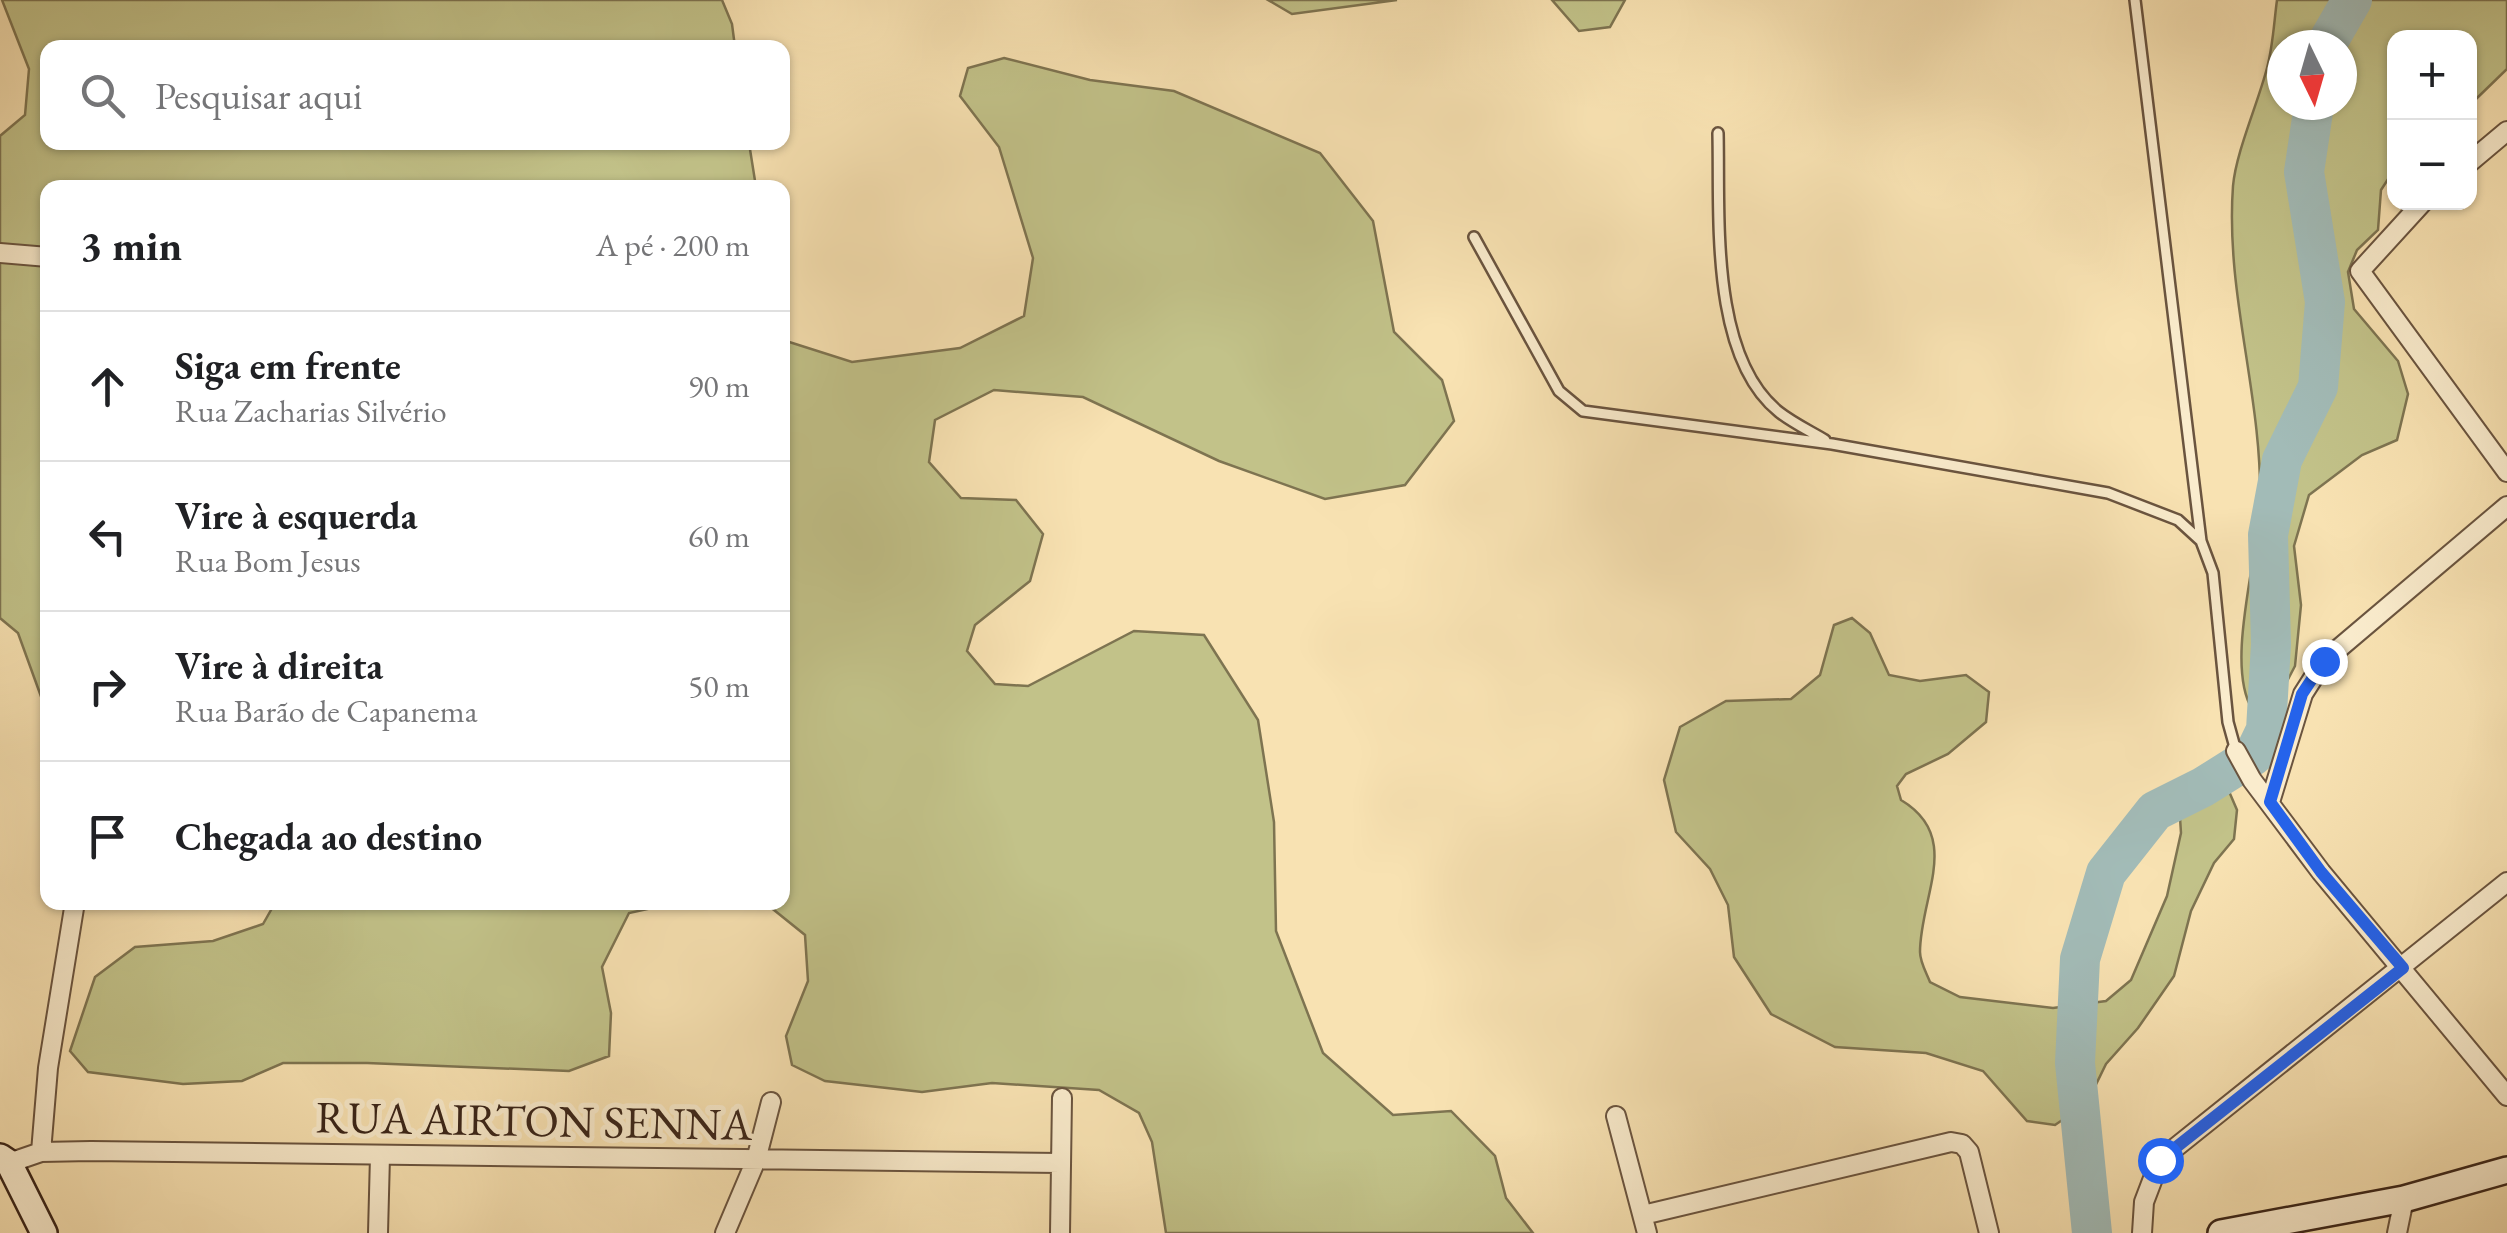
<!DOCTYPE html>
<html lang="pt">
<meta charset="utf-8">
<style>
:root{--surface:#fff;--page:#f2f2f2;--text:#202124;--muted:#757577;--line:#e0e0e0}
body{margin:0;font-family:"EB Garamond",serif;background:var(--page);color:var(--text)}
.controls{position:absolute;right:30px;top:30px;display:grid;overflow:hidden;border-radius:20px;box-shadow:0 2px 8px #0004}
.controls button{width:90px;height:90px;display:grid;place-items:center;padding:0;border:0;border-bottom:2px solid var(--line);background:var(--surface);color:var(--text);font:50px sans-serif}
.compass{position:absolute;left:2267px;top:30px;width:90px;height:90px;border-radius:50%;background:var(--surface);box-shadow:0 2px 8px #0004;rotate:175deg}
.stop{position:absolute;width:30px;height:30px;margin:-22px;border:8px solid #2563eb;border-radius:50%;background:#fff}
.stop.end{background:#2563eb;border-color:#fff;box-shadow:0 2px 10px #0008}
.list{margin:0;padding:0;list-style:none}
h2{display:flex;justify-content:space-between;align-items:center;height:130px;margin:0;padding:0 40px;font-size:42px}
h2 small{font-size:32px;font-weight:400;color:var(--muted)}
.list li{display:grid;grid-template-columns:65px 1fr auto;gap:30px;align-items:center;box-sizing:border-box;height:150px;padding:0 40px;border-top:2px solid var(--line)}
.list b{display:block;font-size:38px;white-space:nowrap}
.list p{margin:0;font-size:32px;white-space:nowrap;color:var(--muted)}
.list em{font-size:32px;font-style:normal;color:var(--muted)}
.icon{flex:none;width:55px;height:55px;fill:none;stroke:currentColor;stroke-width:2;stroke-linecap:round;stroke-linejoin:round}
.map{position:relative;flex:none;width:2507px;height:1233px;overflow:hidden}
.search{position:absolute;background:var(--surface);box-shadow:0 2px 8px #0004;left:40px;top:40px;width:750px;height:110px;display:flex;align-items:center;gap:25px;box-sizing:border-box;padding:0 35px;border-radius:20px;color:var(--muted);font-size:38px}
.panel{position:absolute;background:var(--surface);box-shadow:0 2px 8px #0004;left:40px;top:180px;width:750px;height:730px;border-radius:20px}
.map>svg:first-child{display:block}
.green{fill:#c2c289;stroke:#7e7451;stroke-width:2.5;fill-rule:evenodd}
.lines{fill:none;stroke-linecap:round;stroke-linejoin:round}
.river{stroke:#a2bbb7;stroke-width:40}
.lane-casing{stroke:#6a543f;stroke-width:14}
.street-casing{stroke:#6a543f;stroke-width:22}
.secondary-casing{stroke:#3a2519;stroke-width:30}
.lane{stroke:#faeccd;stroke-width:9}
.street{stroke:#faeccd;stroke-width:18}
.secondary{stroke:#faeccd;stroke-width:25}
.route{stroke:#2563eb;stroke-width:12}
.labels{text-anchor:middle;dominant-baseline:central;stroke-width:10;stroke-linejoin:round;paint-order:stroke}
.street-label{font-size:45px;fill:#3a2519;stroke:#faeccd}
</style>
<div class="map">
<svg width="2507" height="1233" viewBox="0 0 2507 1233">
<rect width="100%" height="100%" fill="#f8e2b2"/>
<filter id="stains"><feTurbulence type="fractalNoise" baseFrequency=".002" numOctaves="4"/><feColorMatrix values="0 0 0 0 .2 0 0 0 0 .09 0 0 0 0 .02 0 0 0 .5 -.17"/></filter>
<radialGradient id="worn" r=".72"><stop offset=".6" stop-color="#630" stop-opacity="0"/><stop offset="1" stop-color="#630" stop-opacity=".3"/></radialGradient>
<path class="green" d="M2 0H722L732 24 735 47 48 48V142L749 143 756 187 48 188 47 713 18 633 0 618V136L25 115 29 69Z
M1268 0H1397L1292 14Z
M1552 0H1625L1610 27 1579 31Z
M2277 0H2507V69L2476 99 2470 123V38H2394V170L2381 190 2378 230 2357 250 2348 272 2354 309 2398 361 2408 394 2397 440 2362 455 2309 495 2294 546 2301 605 2295 666 2275 704 2252 709C2225 664 2258 558 2260 505 2263 398 2225 294 2233 186 2236 152 2258 103 2267 68 2273 46 2274 22 2277 0ZM2282 45H2342V105H2282Z
M1004 58 1090 80 1174 91 1320 153 1373 221 1394 332 1442 380 1454 421 1405 485 1325 499 1219 461 1083 397 994 390 935 420 929 462 961 498 1016 500 1043 534 1030 581 975 625 967 651 995 684 1028 686 1134 631 1204 635 1258 720 1274 822 1276 931 1323 1053 1393 1115 1451 1111 1495 1156 1506 1198 1533 1233H1166L1152 1142 1139 1113 1099 1090 992 1083 922 1092 825 1081 792 1065 786 1036 808 981 805 935 769 906 748 903 782 902 783 340 852 362 960 348 1024 316 1033 258 999 147 960 96 968 68Z
M1852 618 1870 633 1889 675 1920 681 1966 675 1989 692 1986 722 1948 754 1906 774 1897 786 1901 800C1963 837 1920 896 1920 952 1920 962 1926 972 1930 982L1960 997 2053 1008 2106 1001 2131 980 2167 896 2181 833 2178 787 2190 774 2208 773 2228 789 2237 810 2234 839 2214 863 2191 911 2174 976 2138 1028 2106 1064 2087 1103 2055 1125 2027 1121 1983 1071 1926 1053 1835 1047 1771 1014 1734 957 1728 905 1710 869 1676 832 1664 780 1680 727 1726 701 1791 699 1820 675 1834 625Z
M275 903V902L675 903 629 913 602 967 611 1013 609 1056 569 1071 367 1063H283L242 1081 183 1084 88 1072 70 1051 95 977 135 947 213 941 263 924Z"/>
<g class="lines">
<path class="river" d="M2326 45 2352 0
M2092 1233 2075 1063 2080 959 2106 873 2155 811 2203 787 2254 755 2266 730 2271 644 2268 535 2282 460 2318 387 2325 302 2304 172 2314 105"/>
<defs>
<path id="lane" d="M2135 0 2201 541
M1718 133C1720 214 1709 356 1779 412 1793 423 1810 431 1825 440
M1474 237 1559 391 1583 411 1832 444 2108 493 2178 520 2201 541 2213 573 2228 722 2236 751"/>
<path id="street" d="M2470 162 2507 131
M2423 202 2360 271 2507 472
M0 253 48 257
M2236 751 2252 780 2321 872 2507 1096
M2270 802 2303 694 2324 661 2507 506
M1616 1116 1647 1233
M41 1152 48 1068 75 902
M9 1163 41 1152 91 1151 1060 1163
M1643 1215 1951 1142 1962 1144 1969 1152 1989 1233
M378 1233 380 1156
M725 1233 756 1160 771 1102
M1060 1233 1062 1098
M2142 1233 2144 1202 2160 1160 2507 882
M2397 1233 2404 1199"/>
<path id="secondary" d="M0 1157 9 1163 44 1233
M2221 1233 2404 1199 2507 1170"/>
</defs>
<use href="#lane" class="lane-casing"/>
<use href="#street" class="street-casing"/>
<use href="#secondary" class="secondary-casing"/>
<use href="#lane" class="lane"/>
<use href="#street" class="street"/>
<use href="#secondary" class="secondary"/>
</g>
<g class="lines">
<path class="route" d="M2160 1160 2403 968 2321 872 2270 802 2302 694 2324 661"/>
</g>
<g class="labels">
<g class="street-label">
<text transform="translate(534 1120) rotate(1)">RUA AIRTON SENNA</text>
</g>
</g>
<rect width="100%" height="100%" filter="url(#stains)"/>
<rect width="100%" height="100%" fill="url(#worn)"/>
</svg>
<div class="controls">
<button>+</button>
<button>−</button>
</div>
<svg class="compass" viewBox="-18 -18 36 36"><path d="M0-13l5 13h-10z" fill="#e53935"/><path d="M0 13l5-13h-10z" fill="#757577"/></svg>
<div class="stop" style="left:2160px;top:1160px"></div>
<div class="stop end" style="left:2324px;top:661px"></div>
<div class="search"><svg class="icon" aria-label="search" viewBox="0 0 24 24"><circle cx="10" cy="10" r="6"/><path d="M15 15l6 6"/></svg>Pesquisar aqui</div>
<section class="panel">
<h2>3 min<small>A pé · 200 m</small></h2>
<ul class="list">
<li><svg class="icon" aria-label="ahead" viewBox="0 0 24 24"><path d="M12 20V5M6 11l6-6 6 6"/></svg><div><b>Siga em frente</b><p>Rua Zacharias Silvério</p></div><em>90 m</em></li>
<li><svg class="icon" aria-label="left" viewBox="0 0 24 24"><path d="M17 20v-9H6M10 6l-5 5 5 5"/></svg><div><b>Vire à esquerda</b><p>Rua Bom Jesus</p></div><em>60 m</em></li>
<li><svg class="icon" aria-label="right" viewBox="0 0 24 24"><path d="M7 20v-9h11M14 6l5 5-5 5"/></svg><div><b>Vire à direita</b><p>Rua Barão de Capanema</p></div><em>50 m</em></li>
<li><svg class="icon" aria-label="arrive" viewBox="0 0 24 24"><path d="M6 21V4h12l-3 4 3 4H6"/></svg><div><b>Chegada ao destino</b></div></li>
</ul>
</section>
</div>
